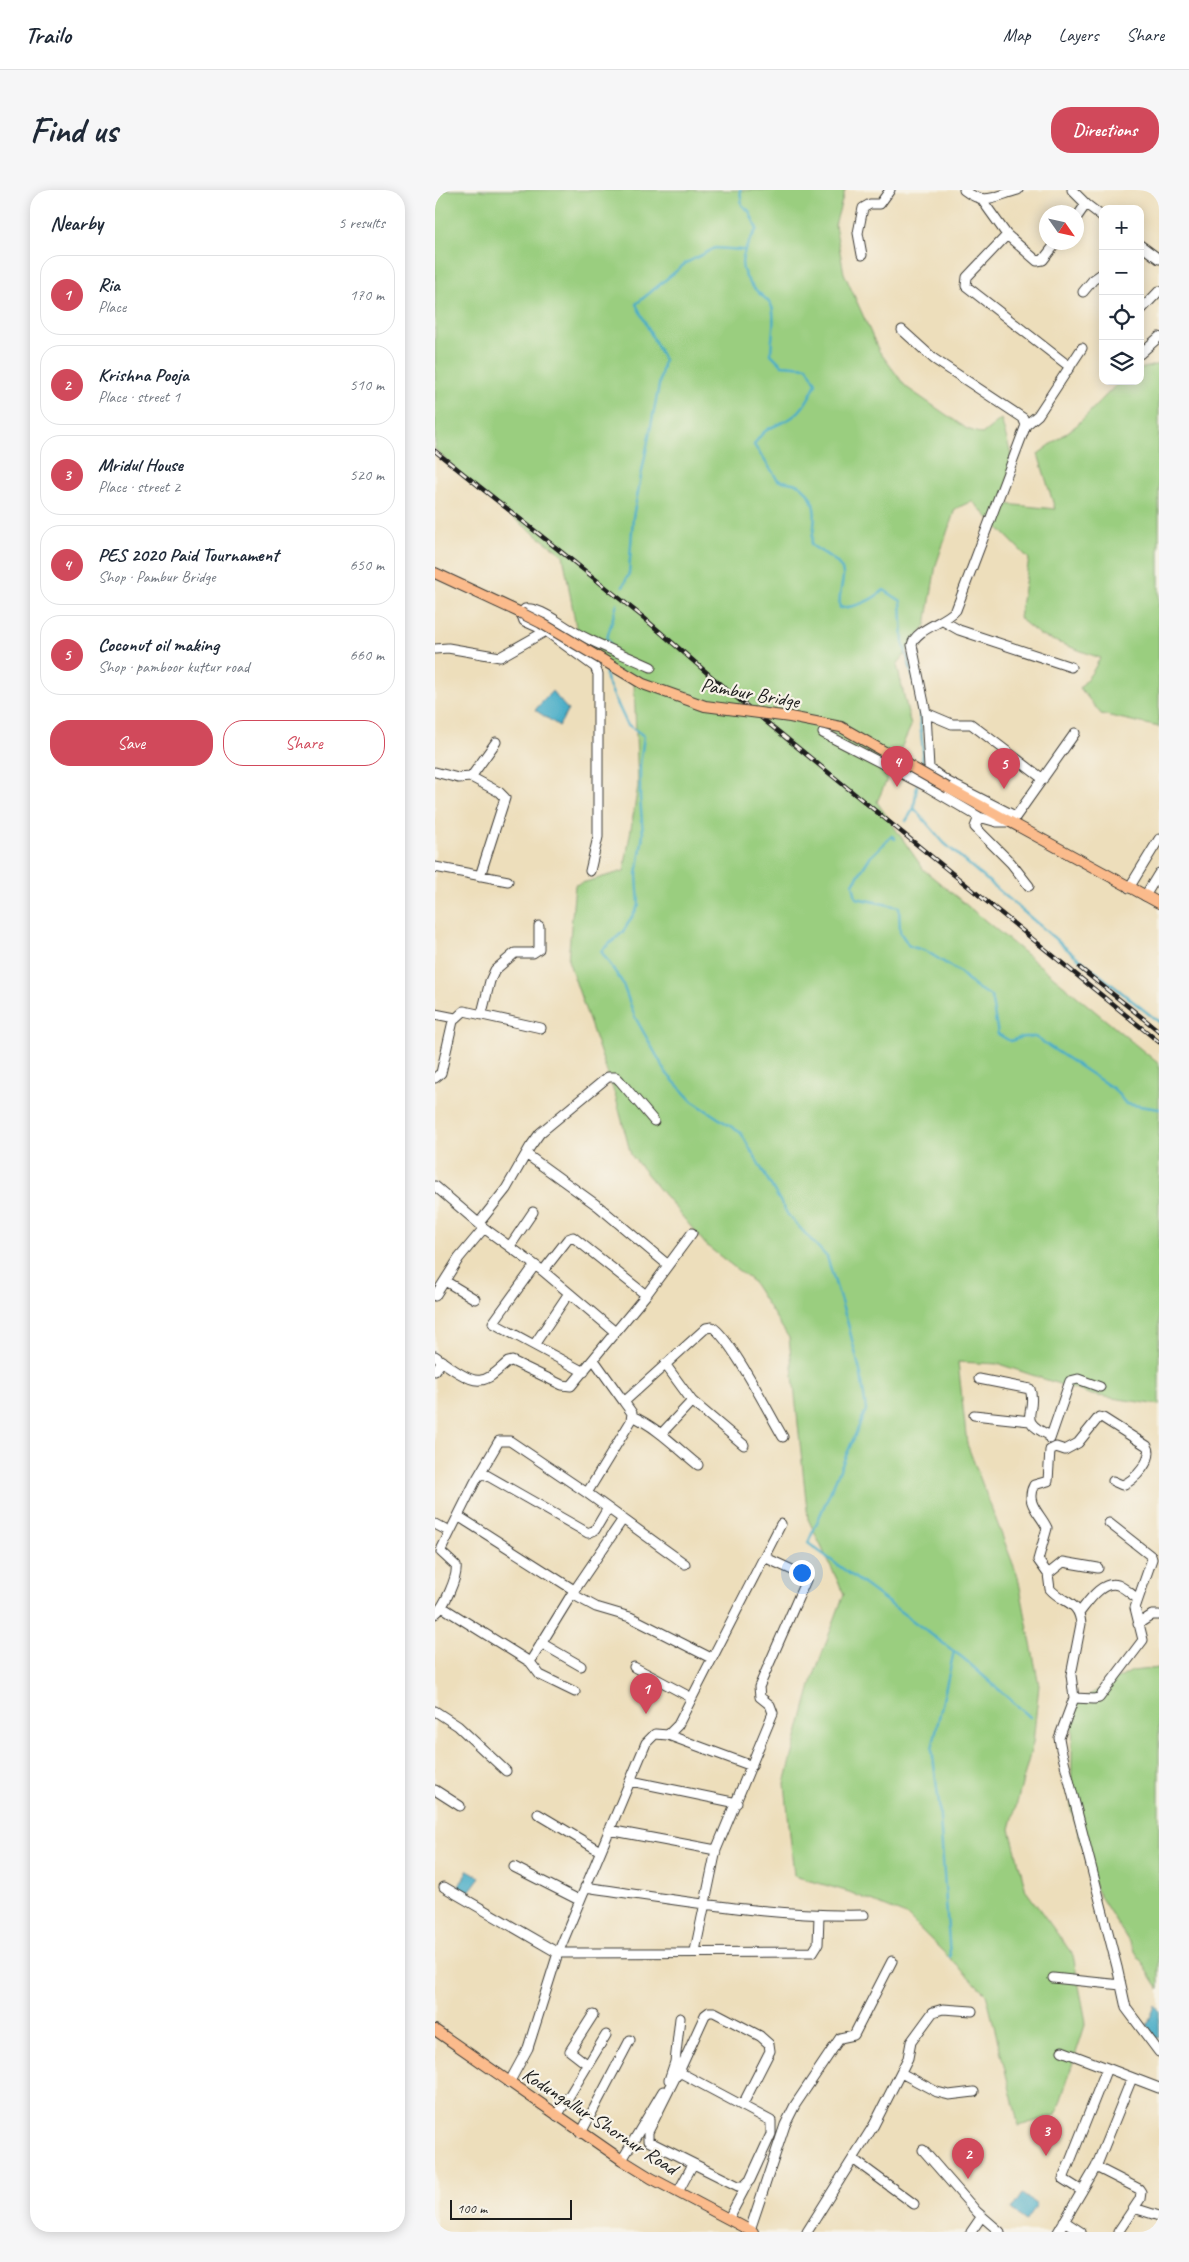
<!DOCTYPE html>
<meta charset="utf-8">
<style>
:root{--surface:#fff;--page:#f6f6f7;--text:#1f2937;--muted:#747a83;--line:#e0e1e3;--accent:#d1495b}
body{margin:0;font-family:Caveat,sans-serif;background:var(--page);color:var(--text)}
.controls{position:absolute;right:15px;top:15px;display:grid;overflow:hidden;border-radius:10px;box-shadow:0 2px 12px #0003}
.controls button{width:45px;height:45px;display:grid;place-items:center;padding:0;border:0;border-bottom:1px solid var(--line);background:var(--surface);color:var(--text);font:25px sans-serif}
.compass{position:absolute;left:604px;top:15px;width:45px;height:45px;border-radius:50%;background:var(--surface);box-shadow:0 2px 12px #0003;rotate:124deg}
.scale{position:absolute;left:15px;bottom:12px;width:122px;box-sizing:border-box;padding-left:5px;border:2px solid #1c1c1c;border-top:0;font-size:14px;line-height:18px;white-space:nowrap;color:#1c1c1c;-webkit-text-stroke:4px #f7f3e8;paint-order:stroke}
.you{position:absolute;left:366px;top:1382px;width:18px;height:18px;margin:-12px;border:4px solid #fff;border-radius:50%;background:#1a73e8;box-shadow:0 0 0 8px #1a73e833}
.badge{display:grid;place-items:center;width:32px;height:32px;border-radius:50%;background:var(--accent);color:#fff;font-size:16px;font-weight:700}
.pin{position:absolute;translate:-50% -41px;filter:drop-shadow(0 1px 2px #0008)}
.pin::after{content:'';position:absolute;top:26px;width:18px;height:15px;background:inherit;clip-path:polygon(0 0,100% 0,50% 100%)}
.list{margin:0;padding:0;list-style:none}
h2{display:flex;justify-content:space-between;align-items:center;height:65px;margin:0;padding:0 20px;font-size:21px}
h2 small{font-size:16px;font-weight:400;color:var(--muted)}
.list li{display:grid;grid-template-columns:32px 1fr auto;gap:15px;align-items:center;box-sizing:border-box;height:80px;margin:0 10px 10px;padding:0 10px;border:1px solid var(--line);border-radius:20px}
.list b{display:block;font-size:19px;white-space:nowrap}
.list p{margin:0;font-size:16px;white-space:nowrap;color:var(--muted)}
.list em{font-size:16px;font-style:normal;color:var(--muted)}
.actions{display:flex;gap:10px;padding:15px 20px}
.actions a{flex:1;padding:11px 0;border:1px solid var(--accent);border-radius:20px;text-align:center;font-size:18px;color:var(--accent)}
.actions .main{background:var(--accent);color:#fff}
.icon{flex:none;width:28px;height:28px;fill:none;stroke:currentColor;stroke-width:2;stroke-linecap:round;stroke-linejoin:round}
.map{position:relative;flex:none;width:724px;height:2042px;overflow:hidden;border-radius:20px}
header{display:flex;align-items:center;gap:30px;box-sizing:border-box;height:70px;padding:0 25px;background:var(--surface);border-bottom:1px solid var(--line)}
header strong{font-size:24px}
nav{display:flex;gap:28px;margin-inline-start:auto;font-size:18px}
.intro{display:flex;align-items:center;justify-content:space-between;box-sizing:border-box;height:120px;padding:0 30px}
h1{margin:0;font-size:35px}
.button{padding:12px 22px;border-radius:20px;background:var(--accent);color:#fff;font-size:18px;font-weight:700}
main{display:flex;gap:30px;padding:0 30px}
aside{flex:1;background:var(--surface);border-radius:20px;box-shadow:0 2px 12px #0003}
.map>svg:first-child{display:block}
.green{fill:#9ace7f;stroke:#5b754e}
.water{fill:#48adc7;stroke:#326472}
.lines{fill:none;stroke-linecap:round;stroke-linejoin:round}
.stream{stroke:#48adc7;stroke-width:2.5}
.minor-casing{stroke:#3b3934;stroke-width:11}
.major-casing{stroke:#3b3934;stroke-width:12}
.minor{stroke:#fff;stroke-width:9}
.major{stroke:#fbbb8c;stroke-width:10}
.rail-casing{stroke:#1c1c1c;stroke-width:4.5}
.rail{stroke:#f7f3e8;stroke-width:2.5;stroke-dasharray:8;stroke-linecap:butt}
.major-bridge-casing{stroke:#3b3934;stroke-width:12;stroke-linecap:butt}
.major-bridge{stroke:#fbbb8c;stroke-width:10}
.labels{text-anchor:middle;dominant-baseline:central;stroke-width:4.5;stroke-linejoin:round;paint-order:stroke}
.street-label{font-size:20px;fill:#1c1c1c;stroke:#f7f3e8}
</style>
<header>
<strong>Trailo</strong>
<nav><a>Map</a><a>Layers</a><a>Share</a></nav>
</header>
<div class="intro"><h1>Find us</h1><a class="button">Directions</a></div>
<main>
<aside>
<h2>Nearby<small>5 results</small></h2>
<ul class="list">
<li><span class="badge">1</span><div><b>Ria</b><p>Place</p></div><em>170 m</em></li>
<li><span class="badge">2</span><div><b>Krishna Pooja</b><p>Place · street 1</p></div><em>510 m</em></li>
<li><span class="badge">3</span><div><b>Mridul House</b><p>Place · street 2</p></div><em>520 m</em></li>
<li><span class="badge">4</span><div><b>PES 2020 Paid Tournament</b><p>Shop · Pambur Bridge</p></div><em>650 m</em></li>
<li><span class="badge">5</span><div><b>Coconut oil making</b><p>Shop · pamboor kuttur road</p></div><em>660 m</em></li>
</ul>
<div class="actions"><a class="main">Save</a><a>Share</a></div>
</aside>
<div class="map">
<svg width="724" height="2042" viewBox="0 0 724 2042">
<rect width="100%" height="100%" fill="#f7f3e8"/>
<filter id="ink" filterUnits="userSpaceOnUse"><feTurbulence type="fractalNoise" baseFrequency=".02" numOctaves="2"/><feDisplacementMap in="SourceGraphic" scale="10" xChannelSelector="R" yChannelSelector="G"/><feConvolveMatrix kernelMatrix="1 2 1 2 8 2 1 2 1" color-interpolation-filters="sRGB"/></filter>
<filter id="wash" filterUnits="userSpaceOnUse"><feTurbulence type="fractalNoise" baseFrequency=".0096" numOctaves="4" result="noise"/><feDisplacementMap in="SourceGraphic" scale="20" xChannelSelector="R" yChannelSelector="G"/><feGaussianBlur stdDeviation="1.12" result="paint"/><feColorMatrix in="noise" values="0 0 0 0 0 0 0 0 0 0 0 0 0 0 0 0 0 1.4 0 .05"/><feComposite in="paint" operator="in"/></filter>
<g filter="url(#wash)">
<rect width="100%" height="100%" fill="#eddebb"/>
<path class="green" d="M0 0H410L400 35 409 83 444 161 471 197 532 239 547 244 566 229 576 264 570 314 620 319 603 264 642 235 685 191H705V179L724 174V537L666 524 645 498 658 481 665 468 606 446 584 428 594 369 537 311 520 319 501 375 491 435 462 475 476 536 442 612 489 680 724 874V1215L657 1205 564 1174 523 1172 532 1254 583 1387 604 1495 598 1553 575 1639 591 1701 638 1765 651 1832 621 1925 584 1936 551 1804 471 1725 414 1702 359 1686 350 1593 378 1488 409 1404 373 1329 354 1148 317 1091 272 1056 196 965 181 908 133 770 140 695 189 681 203 596 199 493 146 465 128 365 44 302 0 259Z
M724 1478V1799L661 1700 636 1619 638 1514 697 1481Z"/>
<path class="water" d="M117 501 133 520 124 536 100 520Z
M33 1680 45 1687 33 1703 23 1698Z
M720 1816 724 1820V1848H721L712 1835Z
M587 2004 602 2015 591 2031 576 2020Z"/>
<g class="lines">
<path class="stream" d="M305 0 307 15 314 21 322 39C305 64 299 80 324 103 328 107 335 111 337 117 341 128 336 151 336 164L347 175 372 177 381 193C376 205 367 221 356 228 337 239 331 235 319 255L343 290C349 292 361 292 366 296 385 311 380 334 376 355 387 363 410 372 408 387 407 399 403 405 405 418 422 417 436 411 449 400L466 411 468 452 482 501 488 562 487 577
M188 397 194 383 198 327 229 170 201 114 251 73 280 58 308 60
M176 457 172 448 182 414
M171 480V489L192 534 209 546 205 575V607L208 644 202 685 204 715 188 742 166 761 187 792 200 827 232 884 257 911 306 943 353 1025 392 1067 413 1134 426 1185 431 1220 373 1353 528 1468 595 1527
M479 618 509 653 632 759 724 832
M471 631 479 618 482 595
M460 649 457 646 435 667 418 694 421 708 464 717 465 742 474 756 491 761 526 783 540 797 556 806 563 844 575 851 588 847H600L679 899 691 914 724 919
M515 1767 504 1614 497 1559 519 1461"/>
</g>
</g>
<g filter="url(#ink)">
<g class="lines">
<defs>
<path id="minor" d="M529 0C549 16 560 6 583 0
M637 0 651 14 668 27
M547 10 572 45 602 71 608 70 622 52
M642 27 651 14
M572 45 532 87 531 96 635 177
M705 55 724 69
M427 65 423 43 428 18 435 14H445L455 0
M648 102 658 90 668 83
M705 121 724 101
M467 140 499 169 588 228 591 235 521 420C510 433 480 439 477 455L491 523 494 578 513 592 580 626
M705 164 724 147
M591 235 603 225 647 158
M508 431 524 440 636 477
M0 459 13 458 65 467 111 441
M491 523 517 534H536L608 589
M388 543 491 596 544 627 562 632H577L640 543
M0 582 23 588 36 587 61 552
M36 587 64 602 70 608 45 686
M544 627 540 637 576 673 594 696
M0 677 73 691
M155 681 163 647V484L160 477 111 441 89 431 86 423 90 419C101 417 117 428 125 433 153 452 186 463 216 477
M694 698 724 649
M710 706 724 683
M47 823 55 791 60 780 80 763H98L104 759V736
M0 824 20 828
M0 888 6 883 18 831 29 821 106 838
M91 964 163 1016 233 1075
M0 996 49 1038 108 1081 179 1141
M44 1033 71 999 95 957 105 943 173 887H181L185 891 219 931
M75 1056 98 1022
M100 1075 58 1133 149 1182
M108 1081 133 1049 138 1047 211 1105
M10 1091 40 1109
M0 1106 24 1068 49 1038
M99 1155 134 1103
M0 1166C9 1173 34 1193 46 1190 56 1189 65 1178 73 1172L77 1171 127 1195 136 1196 211 1105 257 1043
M159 1170 189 1212
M230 1174 257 1211 309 1255
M0 1181 7 1171
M544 1189 595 1199C603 1223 579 1230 616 1246
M539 1225 595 1231
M197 1226C222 1237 242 1258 263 1275
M226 1244 257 1211
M615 1249 635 1191 643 1189 665 1197
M46 1282 153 1343 160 1340 173 1318
M678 1291 687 1295C699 1292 720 1268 712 1256L668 1228 664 1227 643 1253 630 1260 621 1257 615 1260 613 1291 599 1295C589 1313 606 1324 612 1338L603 1370 613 1384 615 1399C628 1414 644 1410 646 1434L636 1485 639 1508 624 1548 626 1559 682 1777 691 1818 724 1862
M23 1326 139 1400
M188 1329 250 1374
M0 1334 15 1342
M613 1384 628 1372 663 1378
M137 1404 161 1417 195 1427 276 1468
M7 1417 95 1472 105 1485 140 1502
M645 1422C653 1412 667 1390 683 1395 690 1398 697 1405 703 1409
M0 1424C9 1418 23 1386 21 1376L6 1362 7 1358 40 1292 64 1251H75L152 1303
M703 1434 717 1425H724
M106 1453 146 1476
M95 1472 135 1407 188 1329 152 1303 196 1231 197 1223 189 1212 271 1138 277 1137C295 1147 335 1225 348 1247
M199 1477 257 1508
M639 1508 659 1509 664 1508 708 1450 700 1418 717 1369 716 1366 674 1333
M0 1521 23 1536 71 1581
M233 1545 317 1576
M196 1591 302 1613
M0 1600 25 1616
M103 1624 165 1661
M174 1640 281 1660
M79 1677 144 1710
M9 1697 123 1763 378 1762 383 1754 384 1726
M150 1697C242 1710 336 1727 429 1725
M260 1761 281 1660 338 1523 335 1515 325 1507 324 1497 371 1390 366 1384 329 1367
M618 1788 686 1795
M627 1861 672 1878
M153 1875 135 1861 158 1825
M246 1883 336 1931V1944L315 1990 309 1996H303L213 1951V1942L241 1886Z
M466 1883 502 1902 514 1905 539 1902
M243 1884 270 1825 274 1822H279L325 1846 334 1854 335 1861 308 1914
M234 1890 240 1872 245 1828
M74 1893 93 1858 123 1763 211 1553 220 1544 233 1545 243 1535 346 1334
M122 1926 171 1845
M146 1943 195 1850
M488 1960 542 2022 565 2042
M418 1969 479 2014
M187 1970 228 1901
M661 1977 704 1999 706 2002 705 2009 683 2042
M647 2001 628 1989 672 1878 724 1898
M243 2002 258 1974
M699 2018 724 2026
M294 2028 312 1994
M629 2031 646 2042
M315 2040 350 1935 360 1915 405 1848 419 1845 457 1771
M372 2042 439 1935 473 1868 476 1852 498 1822 508 1819 537 1821
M536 2042 547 2026
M623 2042 661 1977 697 1888"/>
<path id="major" d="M0 383 86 423
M513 598 724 713
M0 1840 187 1970 216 1988 318 2042"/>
</defs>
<use href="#minor" class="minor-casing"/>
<use href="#major" class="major-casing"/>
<use href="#minor" class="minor"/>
<use href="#major" class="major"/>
<defs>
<path id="rail" d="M0 261 209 428 286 495 724 852
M645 778 724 841"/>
</defs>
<use href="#rail" class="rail-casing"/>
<use href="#rail" class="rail"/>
<defs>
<path id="major-bridge" d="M86 423 106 433 208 494 270 516 355 527 406 537 513 598"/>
</defs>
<use href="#major-bridge" class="major-bridge-casing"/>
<use href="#major-bridge" class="major-bridge"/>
</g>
</g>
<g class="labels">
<g class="street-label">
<text transform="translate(315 503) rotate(10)">Pambur Bridge</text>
<text transform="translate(165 1931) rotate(33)">Kodungallur-Shornur Road</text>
</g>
</g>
</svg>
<div class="controls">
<button>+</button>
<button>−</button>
<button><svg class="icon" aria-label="locate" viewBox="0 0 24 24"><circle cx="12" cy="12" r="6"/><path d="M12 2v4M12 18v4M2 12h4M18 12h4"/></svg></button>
<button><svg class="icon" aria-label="layers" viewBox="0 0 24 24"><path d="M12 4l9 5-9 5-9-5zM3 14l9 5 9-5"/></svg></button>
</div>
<svg class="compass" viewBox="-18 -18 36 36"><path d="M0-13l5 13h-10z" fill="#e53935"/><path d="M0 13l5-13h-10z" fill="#747a83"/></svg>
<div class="scale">100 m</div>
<div class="you"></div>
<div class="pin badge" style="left:211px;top:1524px">1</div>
<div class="pin badge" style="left:533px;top:1989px">2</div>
<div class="pin badge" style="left:611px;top:1966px">3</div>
<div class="pin badge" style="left:462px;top:597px">4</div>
<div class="pin badge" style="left:569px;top:599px">5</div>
</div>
</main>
